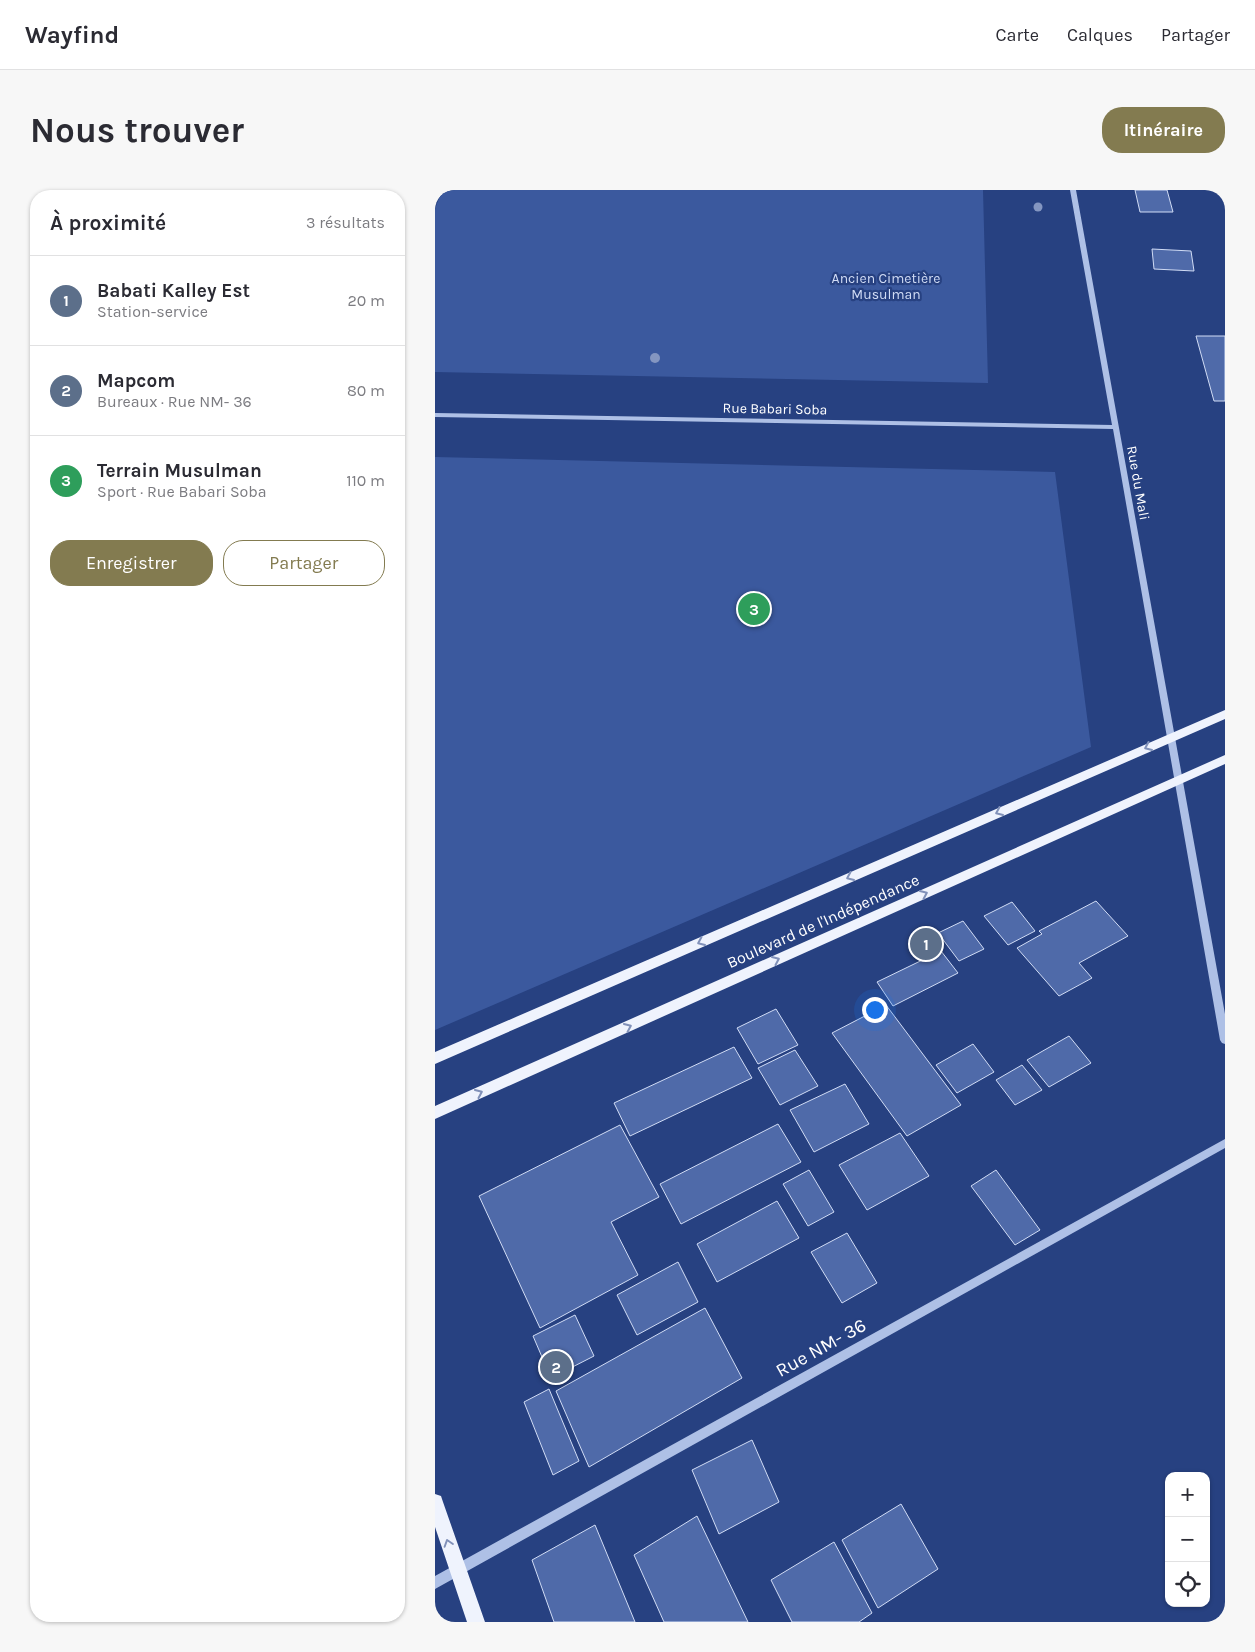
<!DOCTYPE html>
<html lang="fr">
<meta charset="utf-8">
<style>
:root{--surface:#fff;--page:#f7f7f7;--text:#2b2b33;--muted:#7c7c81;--line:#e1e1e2;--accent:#837b50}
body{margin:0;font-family:Karla,sans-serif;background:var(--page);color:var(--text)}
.controls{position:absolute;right:15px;bottom:15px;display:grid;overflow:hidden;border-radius:10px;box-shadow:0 1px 4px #0004}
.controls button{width:45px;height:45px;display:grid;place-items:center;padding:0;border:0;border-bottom:1px solid var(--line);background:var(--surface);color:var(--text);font:25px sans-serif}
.you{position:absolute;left:439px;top:819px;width:18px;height:18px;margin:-12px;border:4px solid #fff;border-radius:50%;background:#1a73e8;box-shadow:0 0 0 8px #1a73e833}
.badge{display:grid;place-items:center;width:32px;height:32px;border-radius:50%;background:var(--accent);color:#fff;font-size:16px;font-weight:700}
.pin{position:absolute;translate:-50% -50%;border:2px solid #fff;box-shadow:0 1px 5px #0006}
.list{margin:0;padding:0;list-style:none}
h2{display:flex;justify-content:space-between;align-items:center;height:65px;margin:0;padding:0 20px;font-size:21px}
h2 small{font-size:16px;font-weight:400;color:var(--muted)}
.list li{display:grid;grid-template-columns:32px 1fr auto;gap:15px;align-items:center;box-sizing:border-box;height:90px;padding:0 20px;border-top:1px solid var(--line)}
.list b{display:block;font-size:19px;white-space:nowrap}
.list p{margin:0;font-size:16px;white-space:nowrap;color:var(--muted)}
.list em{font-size:16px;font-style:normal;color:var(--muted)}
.actions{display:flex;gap:10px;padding:15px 20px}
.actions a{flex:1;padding:11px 0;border:1px solid var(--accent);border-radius:20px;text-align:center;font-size:18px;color:var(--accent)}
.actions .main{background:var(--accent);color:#fff}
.icon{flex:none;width:28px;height:28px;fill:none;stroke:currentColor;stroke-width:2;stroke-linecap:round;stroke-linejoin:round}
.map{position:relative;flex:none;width:790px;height:1432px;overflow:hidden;border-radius:20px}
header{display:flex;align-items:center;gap:30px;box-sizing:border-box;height:70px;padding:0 25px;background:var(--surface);border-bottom:1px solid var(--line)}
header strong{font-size:24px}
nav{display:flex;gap:28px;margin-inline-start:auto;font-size:18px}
.intro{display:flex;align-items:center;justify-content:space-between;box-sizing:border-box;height:120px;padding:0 30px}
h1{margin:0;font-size:35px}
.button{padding:12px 22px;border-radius:20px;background:var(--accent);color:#fff;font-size:18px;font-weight:700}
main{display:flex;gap:30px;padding:0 30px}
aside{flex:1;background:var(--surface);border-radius:20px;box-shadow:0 1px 4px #0004}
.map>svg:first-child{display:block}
.green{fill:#3b599e}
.building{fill:#4f6aa9;stroke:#d1dcf5}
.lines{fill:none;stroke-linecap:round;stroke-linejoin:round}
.minor{fill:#aec0e6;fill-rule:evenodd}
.major{fill:#eff3fd;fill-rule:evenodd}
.tree{fill:#8496c1}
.oneway{stroke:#8191b9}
.labels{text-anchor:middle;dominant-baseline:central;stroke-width:4.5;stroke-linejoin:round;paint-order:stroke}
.far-park-label{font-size:14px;fill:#d1dcf5;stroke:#274181}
.far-street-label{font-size:14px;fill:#fff;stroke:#274181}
.street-label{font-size:16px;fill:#fff;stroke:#274181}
.near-street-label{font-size:19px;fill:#fff;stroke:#274181}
</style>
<header>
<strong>Wayfind</strong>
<nav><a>Carte</a><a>Calques</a><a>Partager</a></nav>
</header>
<div class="intro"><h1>Nous trouver</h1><a class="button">Itinéraire</a></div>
<main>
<aside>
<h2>À proximité<small>3 résultats</small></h2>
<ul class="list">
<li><span class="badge" style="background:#5c6f8a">1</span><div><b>Babati Kalley Est</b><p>Station-service</p></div><em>20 m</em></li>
<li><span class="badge" style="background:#5c6f8a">2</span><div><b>Mapcom</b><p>Bureaux · Rue NM- 36</p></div><em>80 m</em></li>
<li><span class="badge" style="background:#2e9e5b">3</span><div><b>Terrain Musulman</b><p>Sport · Rue Babari Soba</p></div><em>110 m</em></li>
</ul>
<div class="actions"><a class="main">Enregistrer</a><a>Partager</a></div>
</aside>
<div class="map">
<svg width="790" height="1432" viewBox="0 0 790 1432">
<rect width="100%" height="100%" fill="#274181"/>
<path class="green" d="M7 0H548L553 193 0 182V19Z
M0 267 620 282 656 557 0 840Z"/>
<path class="building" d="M700 0H732L738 22H705Z
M717 59 756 61 759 81 719 79Z
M761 146H790V211H779Z
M661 711 693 746 644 773 657 788 624 806 582 758 607 744 604 741Z
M577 712 600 741 573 755 549 726Z
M528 731 549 759 524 771 503 743Z
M506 761 523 783 458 816 442 792Z
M451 815 526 915 472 946 397 843Z
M341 819 363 855 323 874 302 838Z
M634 846 656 873 614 897 592 870Z
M538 854 559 882 522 903 501 875Z
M299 857 317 888 195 946 179 913Z
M360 860 383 896 345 915 323 878Z
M587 875 607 900 580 915 561 890Z
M410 894 434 934 379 962 355 920Z
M343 934 366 972 246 1034 225 994Z
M185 935 224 1007 176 1032 203 1085 105 1138 44 1006Z
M465 943 494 986 432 1020 404 975Z
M374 980 399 1022 373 1036 348 994Z
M561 980 605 1040 580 1055 536 996Z
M342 1011 364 1048 282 1092 262 1054Z
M412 1043 442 1093 407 1113 376 1062Z
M243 1072 263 1112 202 1145 182 1105Z
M270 1118 307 1188 154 1277 121 1201Z
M140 1125 159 1166 116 1188 98 1146Z
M114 1199 144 1271 118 1285 89 1212Z
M317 1250 344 1312 284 1344 257 1280Z
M466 1314 503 1379 443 1418 407 1350Z
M262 1326 313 1432H229L199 1365Z
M160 1335 200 1432H119L97 1370Z
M399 1352 437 1423 424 1432H357L336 1390Z"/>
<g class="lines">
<path class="minor" d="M635 0H641L790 824V854L787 853 785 850 678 239 0 227V223L677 235Z
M790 949V958L0 1399V1386Z"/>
<path class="major" d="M790 520V529L0 874V862Z
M790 565V574L0 929V916Z
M0 1304 6 1306 8 1312 50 1432H32L0 1337Z"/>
</g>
<g class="tree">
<circle cx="603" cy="17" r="4.5"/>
<circle cx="220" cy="168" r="5"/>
</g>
<defs><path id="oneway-chevron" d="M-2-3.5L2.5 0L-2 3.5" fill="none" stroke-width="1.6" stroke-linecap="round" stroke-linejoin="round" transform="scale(1.25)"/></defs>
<g class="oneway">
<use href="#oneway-chevron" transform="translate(713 557) rotate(156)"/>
<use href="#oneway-chevron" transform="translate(564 622) rotate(156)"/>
<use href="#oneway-chevron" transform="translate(415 687) rotate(156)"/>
<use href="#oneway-chevron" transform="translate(489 704) rotate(-24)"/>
<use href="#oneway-chevron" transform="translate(266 752) rotate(156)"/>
<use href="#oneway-chevron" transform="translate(341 770) rotate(-24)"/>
<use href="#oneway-chevron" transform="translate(193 837) rotate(-24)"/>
<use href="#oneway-chevron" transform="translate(44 903) rotate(-24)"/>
<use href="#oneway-chevron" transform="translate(13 1353) rotate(-108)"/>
</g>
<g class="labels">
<g class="far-park-label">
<text x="451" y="88">Ancien Cimetière<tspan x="451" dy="16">Musulman</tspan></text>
</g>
<g class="far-street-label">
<text transform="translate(340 219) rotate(1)">Rue Babari Soba</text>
<text transform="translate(703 293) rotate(80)">Rue du Mali</text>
</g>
<g class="street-label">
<text transform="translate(388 731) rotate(-24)">Boulevard de l'Indépendance</text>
</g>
<g class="near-street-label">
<text transform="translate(386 1158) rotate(-29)">Rue NM- 36</text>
</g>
</g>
</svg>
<div class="controls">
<button>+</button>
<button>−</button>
<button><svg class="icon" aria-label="locate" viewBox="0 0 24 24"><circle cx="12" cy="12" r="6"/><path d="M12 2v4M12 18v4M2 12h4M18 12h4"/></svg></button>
</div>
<div class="you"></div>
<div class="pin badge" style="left:491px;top:754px;background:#5c6f8a">1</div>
<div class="pin badge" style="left:121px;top:1177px;background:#5c6f8a">2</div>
<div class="pin badge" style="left:319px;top:419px;background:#2e9e5b">3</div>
</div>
</main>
